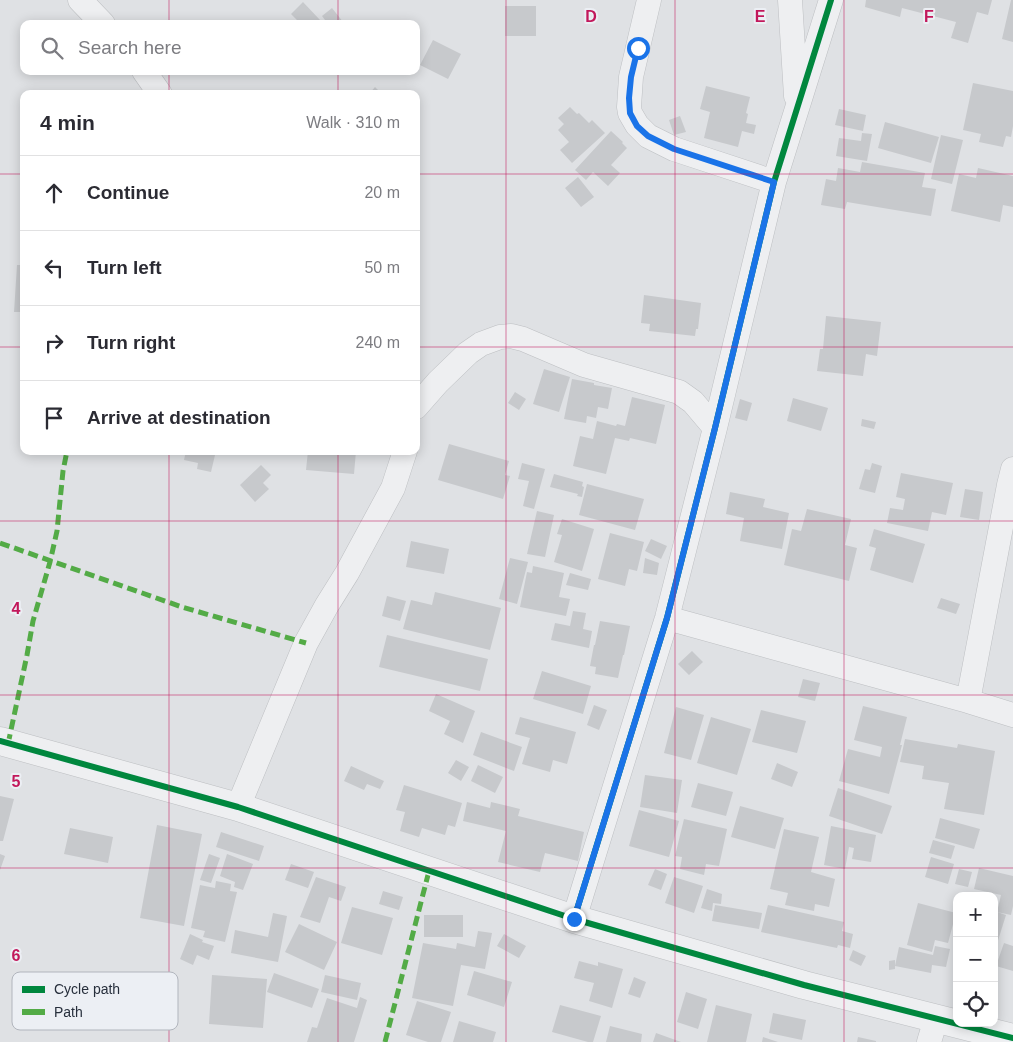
<!DOCTYPE html>
<meta charset="utf-8">
<style>
:root{--surface:#fff;--page:#f7f7f7;--text:#2b2b33;--muted:#7c7c81;--line:#e1e1e2}
body{margin:0;font-family:Helvetica,sans-serif;background:var(--page);color:var(--text)}
.controls{position:absolute;right:15px;bottom:15px;display:grid;overflow:hidden;border-radius:10px;box-shadow:0 2px 12px #0003}
.controls button{width:45px;height:45px;display:grid;place-items:center;padding:0;border:0;border-bottom:1px solid var(--line);background:var(--surface);color:var(--text);font:25px sans-serif}
.stop{position:absolute;width:15px;height:15px;margin:-11px;border:4px solid #1a73e8;border-radius:50%;background:#fff}
.stop.end{background:#1a73e8;border-color:#fff;box-shadow:0 1px 5px #0008}
.list{margin:0;padding:0;list-style:none}
h2{display:flex;justify-content:space-between;align-items:center;height:65px;margin:0;padding:0 20px;font-size:21px}
h2 small{font-size:16px;font-weight:400;color:var(--muted)}
.list li{display:grid;grid-template-columns:32px 1fr auto;gap:15px;align-items:center;box-sizing:border-box;height:75px;padding:0 20px;border-top:1px solid var(--line)}
.list b{display:block;font-size:19px;white-space:nowrap}
.list em{font-size:16px;font-style:normal;color:var(--muted)}
.icon{flex:none;width:28px;height:28px;fill:none;stroke:currentColor;stroke-width:2;stroke-linecap:round;stroke-linejoin:round}
.map{position:relative;flex:none;width:1013px;height:1042px;overflow:hidden}
.search{position:absolute;background:var(--surface);box-shadow:0 2px 12px #0003;left:20px;top:20px;width:400px;height:55px;display:flex;align-items:center;gap:12px;box-sizing:border-box;padding:0 18px;border-radius:10px;color:var(--muted);font-size:19px}
.panel{position:absolute;background:var(--surface);box-shadow:0 2px 12px #0003;left:20px;top:90px;width:400px;height:365px;border-radius:10px}
.map>svg:first-child{display:block}
.building{fill:#c7c9cc}
.lines{fill:none;stroke-linecap:round;stroke-linejoin:round}
.minor-casing{stroke:#bdbfc2;stroke-width:25}
.tertiary-casing{stroke:#bdbfc2;stroke-width:29}
.minor{stroke:#eeeff1;stroke-width:24}
.tertiary{stroke:#eeeff1;stroke-width:28}
.quiet{stroke:#53ab46;stroke-width:5;stroke-dasharray:10 5;stroke-linecap:butt}
.cycleway-casing{stroke:#eceff4;stroke-width:9}
.cycleway{stroke:#00873e;stroke-width:6}
.route{stroke:#1a73e8;stroke-width:6}
.grid{fill:none;stroke:#c2185b;stroke-width:1;stroke-opacity:0.55}
.key{fill:#eceff4;stroke:#b1b5bd;stroke-width:1}
.key-label{font-size:14px;fill:#272f3c}
.grid-label{font-size:16px;text-anchor:middle;font-weight:bold;fill:#c2185b;stroke:#eceff4;stroke-width:4;stroke-linejoin:round;paint-order:stroke}
</style>
<div class="map">
<svg width="1013" height="1042" viewBox="0 0 1013 1042">
<rect width="100%" height="100%" fill="#dfe1e4"/>
<path class="building" d="M866 0H992L988 15 977 12 968 43 951 38 956 22 902 8 900 17 865 7Z
M1011 0H1013V42L1002 39Z
M303 2 320 20 316 24H301L291 14Z
M505 6H536V36H505Z
M332 8 343 22 341 24H328L322 16Z
M433 40 461 54 448 79 420 65Z
M973 83 1013 91V126L1011 137 1006 136 1003 147 979 142 981 134 963 130Z
M706 86 750 97 746 113 748 114 746 123 756 125 754 134 742 131 738 147 704 138 710 112 700 109Z
M375 87 382 94H369Z
M570 107 577 114 579 113 589 123 592 120 605 133 572 163 560 150 569 142 558 130 564 124 558 118Z
M839 109 866 115 863 131 835 125Z
M680 116 686 132 674 135 669 120Z
M885 122 939 137 931 163 878 148Z
M611 131 623 142 622 143 627 148 611 165 620 173 608 186 593 172 586 180 575 170Z
M862 133 872 134 867 161 836 156 839 138 861 141Z
M941 135 963 140 952 184 931 179Z
M862 162 925 173 922 187 936 189 931 216 847 202 845 209 821 205 826 179 836 181 838 168 860 172Z
M978 168 1013 176V207L1003 205 1000 222 951 211 959 174 976 178Z
M578 177 594 197 581 207 565 188Z
M17 265H24V312H14Z
M644 295 701 303 698 329H696L695 336 649 331 650 324 641 323Z
M826 316 881 322 877 356 866 354 863 376 817 371 820 349H823Z
M544 369 570 377 559 412 533 404Z
M572 379 594 383V385L612 388 608 409 598 407 596 418 587 416 586 423 564 419Z
M515 392 526 399 519 410 508 403Z
M632 397 665 405 656 444 630 438 629 441 615 438 606 474 573 466 580 436 593 439 597 421 616 426 617 424 625 426Z
M793 398 828 408 821 431 787 421Z
M740 399 752 403 747 421 735 418Z
M862 419 876 422 874 429 861 426Z
M449 444 509 461 505 475 510 476 503 499 438 480Z
M186 451H202L215 455 211 472 197 469 198 463 184 460Z
M308 451H356L354 474 306 470Z
M522 463 545 469 534 509 523 506 529 481 518 479Z
M872 463 882 466 875 493 859 489 865 469 870 470Z
M261 465 271 475 263 483 269 489 255 502 240 485Z
M901 473 953 483 946 515 932 512 928 531 887 523 890 508 903 510 905 499 896 497Z
M554 474 583 482 582 486 584 487 582 497 577 496 578 494 550 487Z
M587 484 644 499 635 530 579 515Z
M965 489 983 492 979 520 960 517Z
M730 492 765 499 763 507 789 513 782 549 740 541 744 518 726 514Z
M807 509 851 519 845 545 857 548 849 581 784 565 792 529 801 531Z
M537 511 554 515 545 557 527 554Z
M562 519 594 529 582 571 554 562 562 535 557 534Z
M874 529 925 544 913 583 870 570 876 548 869 546Z
M610 533 644 542 637 571 629 569 625 586 598 579Z
M651 539 667 546 661 559 645 551Z
M411 541 449 549 444 574 406 567Z
M510 558 528 562 517 604 499 599Z
M645 558 659 563 657 575 643 573Z
M533 566 564 573 559 597 570 599 566 616 520 607 527 572 532 573Z
M570 573 591 579 588 590 566 585Z
M435 592 501 608 490 650 403 629 411 600 432 605Z
M387 596 406 601 400 621 382 616Z
M941 598 960 604 956 614 937 608Z
M573 611 586 613 583 629 592 631 589 648 551 640 555 623 570 626Z
M600 621 630 626 624 655H623L618 678 595 674 596 667 590 666 594 645H595Z
M387 635 488 659 480 691 379 667Z
M692 651 703 662 689 675 678 664Z
M542 671 591 686 583 714 533 699Z
M803 679 820 683 815 701 798 697Z
M436 694 475 711 463 743 444 734 450 721 429 711Z
M594 705 607 710 599 730 587 725Z
M863 706 907 717 900 745H902L889 794 839 781 848 749 880 757 882 747 854 740Z
M676 707 704 715 691 760 664 753Z
M761 710 806 721 797 753 752 742Z
M520 717 576 732 567 764 553 760 550 772 522 764 530 738 515 734Z
M711 717 751 729 737 775 697 763Z
M481 732 522 747 514 771 473 755Z
M905 739 957 748 958 744 995 751 984 815 944 809 949 783 922 779 924 766 900 762Z
M456 760 469 767 461 781 448 773Z
M777 763 798 772 792 787 771 779Z
M478 765 503 777 495 793 471 781Z
M351 766 384 781 380 789 367 784 364 790 344 781Z
M645 775 682 780 677 813 640 807Z
M698 783 733 792 726 816 691 807Z
M404 785 462 803 455 827 448 825 445 835 422 828 419 837 400 831 405 812 396 810Z
M838 788 892 806 882 834 829 816Z
M0 796 14 799 3 841H0Z
M467 802 490 808 491 802 520 809 518 816 584 832 578 861 545 853 540 872 498 862 506 831 463 821Z
M740 806 784 818 775 849 731 837Z
M639 810 679 821 669 857 629 846Z
M940 818 980 829 974 849 935 838Z
M684 819 727 829 719 866 706 864 704 875 680 869 682 857 675 856Z
M157 825 202 834 184 926 140 918Z
M831 826 876 835 871 862 852 859 854 848 849 847 845 869 824 865Z
M70 828 113 837 108 863 64 854Z
M784 829 819 837 811 872 835 879 829 907 815 904 814 911 785 905 788 893 770 889Z
M221 832 264 846 259 861 216 847Z
M933 840 955 846 951 859 929 853Z
M0 854 5 856 0 870Z
M209 854 220 858 211 883 200 880Z
M227 854 253 864 243 890 234 887 235 882 220 876Z
M931 857 954 864 948 884 925 877Z
M291 864 314 872 308 888 285 880Z
M979 868 1013 876V906L1011 915 997 912 1001 895 974 889Z
M655 869 667 874 661 890 648 885Z
M959 869 972 872 968 887 955 884Z
M316 877 346 887 341 901 329 897 320 923 300 917Z
M674 877 703 886 694 913 665 903Z
M216 881 231 884 230 891 237 892 225 942 203 937 205 931 191 928 200 885 215 888Z
M707 889 722 894 721 904 713 903 712 911 701 908Z
M383 891 403 897 399 910 379 904Z
M918 903 956 913 948 943 935 940 932 952 907 945Z
M715 905 762 913 759 929 712 921Z
M768 905 844 922 842 931 853 934 850 948 838 945 837 948 761 932Z
M352 907 393 918 382 955 341 943Z
M994 911 1006 915 995 950H994Z
M273 913 287 916 278 962 231 953 235 930 268 937Z
M424 915H463V937H424Z
M299 924 337 942 324 970 285 952Z
M478 931 492 933 485 969 461 965 453 1006 412 998 423 943 456 949 457 943 475 947Z
M190 934 203 940 202 942 214 946 209 960 197 955 193 965 180 959Z
M504 934 526 946 519 958 497 946Z
M1004 943 1013 946V971L996 966Z
M935 946 950 949 946 967 932 965 931 973 895 966 899 947 933 955Z
M853 950 866 956 861 966 849 960Z
M895 960V969L889 970V961Z
M579 961 598 966V962L623 969 612 1008 589 1001 594 983 574 978Z
M474 971 512 982 504 1007 467 995Z
M274 973 319 989 312 1008 267 992Z
M212 975 267 979 263 1028 209 1024Z
M325 975 361 983 357 1000 321 992Z
M634 977 646 982 640 998 628 994Z
M686 992 707 999 698 1029 677 1022Z
M360 997 367 1000 354 1042H307L312 1027 317 1028 327 998 357 1008Z
M417 1001 451 1012 441 1042H428L406 1035Z
M560 1005 601 1016 593 1042H588L552 1032Z
M716 1005 752 1014 746 1042H707Z
M773 1013 806 1020 802 1040 769 1033Z
M459 1021 496 1032 493 1042H453Z
M610 1026 642 1034 641 1042H606Z
M656 1033 681 1042H653Z
M763 1037 778 1042H762Z
M858 1037 876 1041V1042H857Z"/>
<g class="lines">
<defs>
<path id="minor" d="M80 0 103 24
M649 0 631 77 629 107 630 113 637 125 648 136 674 149 774 182
M790 0 796 96
M144 71 160 94
M416 407 438 382 468 353 481 344 500 337 511 336 523 339 584 365 679 392 693 402 715 428
M667 618 968 701 1013 715
M968 701 1009 485 1013 469
M238 807 306 643 327 605 347 573 393 488 405 451
M574 919 667 618 715 428 774 182 831 0
M929 1042 936 1019"/>
<path id="tertiary" d="M0 741 238 807 574 919 804 985 1013 1038"/>
</defs>
<use href="#minor" class="minor-casing"/>
<use href="#tertiary" class="tertiary-casing"/>
<use href="#minor" class="minor"/>
<use href="#tertiary" class="tertiary"/>
<path class="quiet" d="M0 543 182 607 306 643
M8 744 27 655 33 621 50 562 57 531 63 471 67 451
M385 1042 429 871"/>
<defs>
<path id="cycleway" d="M0 741 238 807 574 919 804 985 1013 1038
M574 919 667 618 715 428 774 182 831 0"/>
</defs>
<use href="#cycleway" class="cycleway-casing"/>
<use href="#cycleway" class="cycleway"/>
</g>
<g class="lines">
<path class="route" d="M574 919 667 618 715 428 774 182 674 149 648 136 637 126 630 113 629 98 631 77 638 48"/>
</g>
<path class="grid" d="M169 0V24M338 0V24M506 0V1042M675 0V1042M844 0V1042M169 71V94M338 71V94M0 174H24M416 174H1013M0 347H24M416 347H1013M169 451V1042M338 451V1042M0 521H1013M0 695H1013M0 868H1013"/>
<rect x="12" y="972" width="166" height="58" rx="8" class="key"/>
<rect x="22" y="986" width="23" height="7" fill="#00873e"/>
<rect x="22" y="1009" width="23" height="6" fill="#53ab46"/>
<g class="key-label">
<text x="54" y="994">Cycle path</text>
<text x="54" y="1017">Path</text>
</g>
<g class="grid-label">
<text x="591" y="22">D</text>
<text x="760" y="22">E</text>
<text x="929" y="22">F</text>
<text x="16" y="614">4</text>
<text x="16" y="787">5</text>
<text x="16" y="961">6</text>
</g>
</svg>
<div class="controls">
<button>+</button>
<button>−</button>
<button><svg class="icon" aria-label="locate" viewBox="0 0 24 24"><circle cx="12" cy="12" r="6"/><path d="M12 2v4M12 18v4M2 12h4M18 12h4"/></svg></button>
</div>
<div class="stop" style="left:638px;top:48px"></div>
<div class="stop end" style="left:574px;top:919px"></div>
<div class="search"><svg class="icon" aria-label="search" viewBox="0 0 24 24"><circle cx="10" cy="10" r="6"/><path d="M15 15l6 6"/></svg>Search here</div>
<section class="panel">
<h2>4 min<small>Walk · 310 m</small></h2>
<ul class="list">
<li><svg class="icon" aria-label="ahead" viewBox="0 0 24 24"><path d="M12 20V5M6 11l6-6 6 6"/></svg><div><b>Continue</b></div><em>20 m</em></li>
<li><svg class="icon" aria-label="left" viewBox="0 0 24 24"><path d="M17 20v-9H6M10 6l-5 5 5 5"/></svg><div><b>Turn left</b></div><em>50 m</em></li>
<li><svg class="icon" aria-label="right" viewBox="0 0 24 24"><path d="M7 20v-9h11M14 6l5 5-5 5"/></svg><div><b>Turn right</b></div><em>240 m</em></li>
<li><svg class="icon" aria-label="arrive" viewBox="0 0 24 24"><path d="M6 21V4h12l-3 4 3 4H6"/></svg><div><b>Arrive at destination</b></div></li>
</ul>
</section>
</div>
